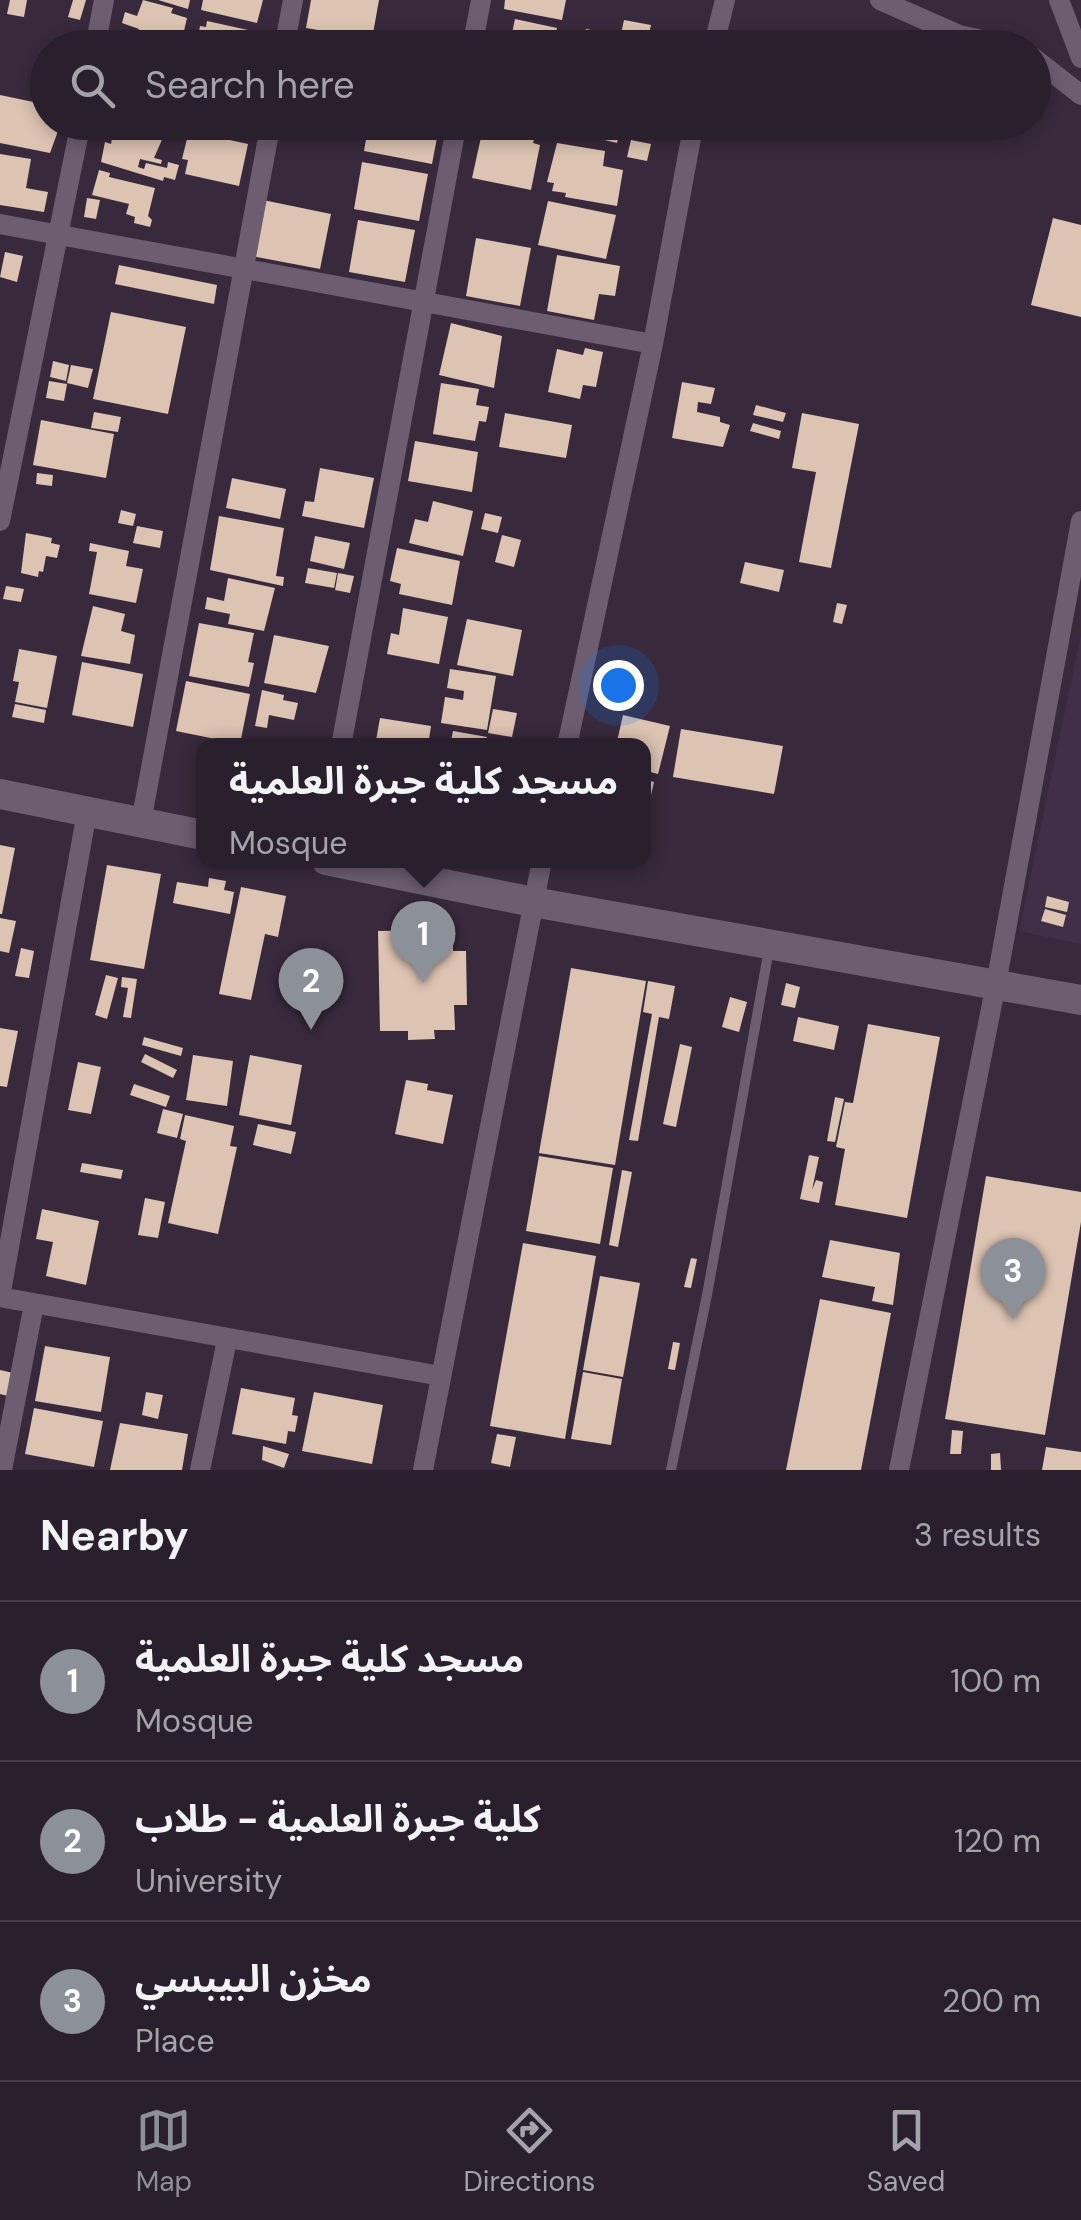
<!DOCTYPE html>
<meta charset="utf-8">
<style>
:root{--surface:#2a202d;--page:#322835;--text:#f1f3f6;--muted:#a5a3aa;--line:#463e49;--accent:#8c9099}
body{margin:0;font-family:"DM Sans","Noto Sans Arabic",sans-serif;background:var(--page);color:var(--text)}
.you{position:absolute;left:618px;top:685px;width:35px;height:35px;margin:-25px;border:8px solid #fff;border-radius:50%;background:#1a73e8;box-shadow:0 0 0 15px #1a73e833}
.badge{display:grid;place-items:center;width:65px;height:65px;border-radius:50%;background:var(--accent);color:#fff;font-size:32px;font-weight:700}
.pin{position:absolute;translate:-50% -82px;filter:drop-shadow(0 2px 5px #0008)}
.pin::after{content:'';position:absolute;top:52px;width:35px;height:30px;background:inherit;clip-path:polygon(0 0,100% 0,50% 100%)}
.popup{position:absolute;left:196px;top:738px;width:455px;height:130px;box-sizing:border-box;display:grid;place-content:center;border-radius:20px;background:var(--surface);filter:drop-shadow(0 2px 8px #0005);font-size:32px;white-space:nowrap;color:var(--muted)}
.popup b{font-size:38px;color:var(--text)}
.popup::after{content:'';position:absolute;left:50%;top:100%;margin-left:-20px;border:20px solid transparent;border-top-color:var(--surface)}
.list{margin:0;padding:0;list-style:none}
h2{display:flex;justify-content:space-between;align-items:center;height:130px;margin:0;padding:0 40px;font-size:42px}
h2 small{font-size:32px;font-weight:400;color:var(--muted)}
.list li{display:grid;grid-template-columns:65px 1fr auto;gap:30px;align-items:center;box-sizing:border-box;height:160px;padding:0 40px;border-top:2px solid var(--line)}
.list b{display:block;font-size:38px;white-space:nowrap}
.list p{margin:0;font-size:32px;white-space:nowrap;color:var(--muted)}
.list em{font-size:32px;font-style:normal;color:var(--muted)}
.icon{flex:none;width:55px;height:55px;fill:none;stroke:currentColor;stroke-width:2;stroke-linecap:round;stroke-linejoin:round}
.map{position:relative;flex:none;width:1081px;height:1470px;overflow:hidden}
.search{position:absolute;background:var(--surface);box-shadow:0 5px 15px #0003;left:30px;right:30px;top:30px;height:110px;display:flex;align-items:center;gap:25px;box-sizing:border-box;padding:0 35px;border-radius:55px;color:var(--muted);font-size:38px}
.sheet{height:610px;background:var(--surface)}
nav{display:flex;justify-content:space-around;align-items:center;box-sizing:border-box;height:140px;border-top:2px solid var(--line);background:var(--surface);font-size:28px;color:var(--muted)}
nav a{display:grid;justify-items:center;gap:5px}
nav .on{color:var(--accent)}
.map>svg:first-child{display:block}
.built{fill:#412f47}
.building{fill:#dcc3b2}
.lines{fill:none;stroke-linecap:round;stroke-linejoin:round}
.lane{stroke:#6c5d71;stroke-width:10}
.street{stroke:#6c5d71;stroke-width:20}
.secondary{stroke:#6c5d71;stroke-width:30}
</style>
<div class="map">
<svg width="1081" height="1470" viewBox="0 0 1081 1470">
<rect width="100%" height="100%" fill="#382a3c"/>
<path class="built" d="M1081 634V944L1019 931Z"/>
<path class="building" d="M10 0H27L24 17 7 14Z
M73 0H86L80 20 68 17Z
M143 0 173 8 171 13 187 18 180 48H133L139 29 122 23 125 12 137 16Z
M158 0H190L188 9Z
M203 0H263L257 23 201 10Z
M311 0H379L372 39 306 28Z
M505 0H566L562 20 504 9Z
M515 19 557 28 553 44 562 48H509Z
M624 20 651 25 647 44 620 39Z
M207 21 262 33 259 48H196L200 26 206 27Z
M586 29 617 35 615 48H583Z
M303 38 339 46 338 48H301Z
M0 95 48 105V122H54L55 131H58L50 153 0 143Z
M109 122H170L167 136 164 135 154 158 162 160 161 164 140 159 138 167 144 169 146 163 167 168 168 162 179 165 175 180 164 177 163 181 101 162 105 142 111 144 113 133 107 132Z
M213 122H246L244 131Z
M369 122H440L432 164 364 151Z
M562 122H631L630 127 621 126 617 143 561 130Z
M483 128 534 139 533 143 540 145 531 190 472 178Z
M189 131 248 144 239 186 185 174 188 160 182 159Z
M631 140 651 144 647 161 627 157Z
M557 143 605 151 603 166 623 170 617 206 565 197 566 193 552 191 554 183 547 182Z
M0 154 31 159 26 188 48 192 44 212 0 205Z
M362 162 428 174 419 221 354 209Z
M99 170 110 173 109 177 155 188 148 216 152 220 150 227 134 223 135 217 126 214 129 204 92 195Z
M87 198 100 200 96 219 84 217Z
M263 200 331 214 320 269 252 256Z
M548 201 616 215 606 259 538 245Z
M1053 218 1081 225V317L1031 305Z
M358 220 415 230 405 282 349 272Z
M476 238 531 248 520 306 466 296Z
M5 252 23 256 17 282 0 277Z
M557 255 620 266 615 296 599 294 594 320 547 311Z
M119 265 217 285 214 304 115 284Z
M111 312 186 327 168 414 93 399Z
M451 323 502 336 494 388 439 375Z
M585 348 603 352 596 387 583 385 580 399 548 392 557 349 583 355Z
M53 361 69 365 66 381 50 377Z
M71 365 93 369 88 388 67 383Z
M49 381 67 384 64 401 46 398Z
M682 382 715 388 711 404 698 402 697 412 720 417V422L730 425 723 447 672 438Z
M441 383 479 389 476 405 489 407 486 422 479 421 475 441 433 434Z
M756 405 786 413 783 422 753 415Z
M94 412 121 417 118 432 91 428Z
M505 413 572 425 566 458 499 447Z
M802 413 859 424 831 568 799 562 816 472 792 468Z
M41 420 114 434 106 478 33 465Z
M753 423 781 431 779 439 750 431Z
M415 441 478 452 472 492 408 481Z
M320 468 374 478 364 528 302 516 305 501 314 502Z
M37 473 53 475 52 486 36 484Z
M232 478 286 489 280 519 226 508Z
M433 501 473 511 463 556 409 543 415 519 428 522Z
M121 510 136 514 133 526 118 523Z
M485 513 502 517 498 533 481 529Z
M219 516 284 528 276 576 284 577 283 586 210 570Z
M137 526 163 531 160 548 133 543Z
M26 533 52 538 51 543 60 545 57 558 46 556 43 572 39 571 38 577 21 573Z
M502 535 521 540 514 567 495 562Z
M315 536 350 543 344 569 310 561Z
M90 543 129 551 126 566 143 569 136 603 89 594 97 552 89 551Z
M397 548 460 561 452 605 399 594 401 584 390 581Z
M745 562 784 570 779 592 740 583Z
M308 568 337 573 334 588 305 583Z
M338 573 354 576 350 593 335 590Z
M228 578 275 588 264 631 228 624 230 614 205 609 207 597 224 601Z
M6 586 24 589 21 602 3 599Z
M837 603 847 605 842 624 833 622Z
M93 606 125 614 121 631 135 635 130 664 81 656Z
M403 608 448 617 439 664 387 654 391 633 399 635Z
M467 619 522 630 513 676 457 665Z
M199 623 254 633 248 662 254 663 249 687 189 676Z
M274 635 329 646 316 693 264 683Z
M19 649 57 656 47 708 15 702 19 682 13 681Z
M82 662 143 674 133 727 72 715Z
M450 669 496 676 487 730 441 723 445 697 463 700 464 691 447 688Z
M186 681 250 694 240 744 176 731Z
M262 690 284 695 283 700 298 703 294 720 269 715 267 728 255 726Z
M15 704 46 710 44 723 12 717Z
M493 709 517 713 512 737 488 733Z
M623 715 670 726 658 774 643 770V746H616Z
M380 718 431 726 428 746H375Z
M681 729 783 746 774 794 673 777Z
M453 731 487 737 486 740 505 746H450Z
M643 779 654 782 645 822H643Z
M0 845 15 848 2 914H0Z
M107 865 161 874 144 969 90 960Z
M209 878 226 881 224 890 234 892 230 914 173 903 177 882 208 887Z
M241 887 286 896 278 937 265 934 251 1000 219 994Z
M1047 896 1069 902 1067 912 1045 907Z
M1045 909 1066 915 1063 927 1041 921Z
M0 918 16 921 9 953 0 951Z
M453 930V951H466L467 1005H454L455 1030H434L435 1039 408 1040V1031H380L378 931Z
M21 948 34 951 29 978 15 976Z
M571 968 646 981 615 1165 539 1153Z
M106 975 118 978 107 1019 95 1015Z
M122 977 137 979 131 1018 123 1017 128 988 121 987Z
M648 981 675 986 669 1019 659 1017 638 1141 629 1140 652 1014 643 1012Z
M786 983 800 987 795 1008 781 1005Z
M730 997 747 1002 739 1032 722 1027Z
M798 1017 839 1026 834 1050 793 1041Z
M868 1024 940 1037 907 1218 835 1205 845 1149 836 1147 845 1102 853 1103Z
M0 1028 18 1031 7 1087 0 1086Z
M144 1037 183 1048 181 1056 142 1045Z
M680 1044 692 1047 676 1127 663 1124Z
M145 1054 177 1070 173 1078 141 1062Z
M193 1055 233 1061 227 1106 186 1100Z
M250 1055 302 1065 291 1125 239 1115Z
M78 1062 101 1067 91 1114 68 1110Z
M406 1080 428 1084 427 1090 453 1095 443 1144 395 1134Z
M134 1084 170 1096 166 1107 130 1095Z
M835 1097 844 1099 835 1142 827 1141Z
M163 1109 183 1114 177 1138 157 1133Z
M185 1115 234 1126 230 1146 237 1147 218 1234 168 1223 186 1141 180 1139Z
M258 1124 296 1132 291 1154 253 1145Z
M809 1155 819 1157 812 1190 816 1180 823 1182 819 1203 800 1199Z
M539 1156 613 1168 600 1244 526 1231Z
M82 1163 123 1170 121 1179 80 1172Z
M622 1170 632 1172 618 1247 609 1245Z
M986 1176 1081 1192V1222L1045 1435 945 1419Z
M145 1198 165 1202 158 1238 138 1235Z
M42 1209 99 1221 86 1285 46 1276 53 1242 36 1239Z
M830 1240 900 1253 893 1305 872 1301 875 1287 822 1277Z
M523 1243 596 1256 565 1439 490 1426Z
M691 1258 697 1259 691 1288 684 1287Z
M600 1276 640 1283 623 1377 583 1370Z
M820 1299 891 1313 861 1470H786Z
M673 1342 680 1343 675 1370 668 1369Z
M45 1346 110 1357 101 1412 35 1401Z
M0 1370 13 1373 8 1396 0 1394Z
M583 1372 622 1379 611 1445 571 1439Z
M241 1388 295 1398 292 1415 298 1416 295 1432 288 1431 286 1444 232 1434Z
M146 1392 163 1395 158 1419 142 1415Z
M314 1392 383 1405 372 1464 302 1451Z
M34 1408 103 1421 94 1467 25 1454Z
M120 1423 188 1434 182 1470H110Z
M952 1430 963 1431 961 1454H950Z
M497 1434 516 1437 510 1467 491 1463Z
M263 1446 289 1454 284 1468 262 1460Z
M1046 1447 1081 1452V1470H1042Z
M1000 1453 1001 1470H991V1454Z"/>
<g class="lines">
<path class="lane" d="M671 1470 707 1295 769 949"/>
<path class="street" d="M880 0 959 35 1020 48
M1059 0 1081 58
M95 48 104 0
M284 48 293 0
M472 48 481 0
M713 48 725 0
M917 48 959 35
M1034 58 1081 95
M0 224 653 344
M0 521 81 122
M341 746 457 122
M567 746 653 344 694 122
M141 822 271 122
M0 1297 87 812
M0 1297 441 1376
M2 1470 34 1304
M200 1470 227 1340
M423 1470 542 860
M899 1470 996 984 1081 521"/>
<path class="secondary" d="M0 794 203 835
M326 860 533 902 1081 1000"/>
</g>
</svg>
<div class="you"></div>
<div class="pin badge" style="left:423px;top:983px">1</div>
<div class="popup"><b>مسجد كلية جبرة العلمية</b>Mosque</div>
<div class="pin badge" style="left:311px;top:1030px">2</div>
<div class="pin badge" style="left:1013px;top:1320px">3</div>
<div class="search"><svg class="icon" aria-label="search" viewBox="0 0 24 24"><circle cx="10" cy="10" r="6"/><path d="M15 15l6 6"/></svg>Search here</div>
</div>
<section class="sheet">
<h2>Nearby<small>3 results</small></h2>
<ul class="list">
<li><span class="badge">1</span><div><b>مسجد كلية جبرة العلمية</b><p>Mosque</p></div><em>100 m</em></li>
<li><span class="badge">2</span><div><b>كلية جبرة العلمية - طلاب</b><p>University</p></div><em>120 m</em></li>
<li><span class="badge">3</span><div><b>مخزن البيبسي</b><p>Place</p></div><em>200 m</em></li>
</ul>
</section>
<nav>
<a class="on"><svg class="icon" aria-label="map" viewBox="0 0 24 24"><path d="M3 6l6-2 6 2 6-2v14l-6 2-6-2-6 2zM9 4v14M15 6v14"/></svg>Map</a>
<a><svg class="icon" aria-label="directions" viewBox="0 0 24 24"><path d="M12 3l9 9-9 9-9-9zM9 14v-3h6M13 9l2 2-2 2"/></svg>Directions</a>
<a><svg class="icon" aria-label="saved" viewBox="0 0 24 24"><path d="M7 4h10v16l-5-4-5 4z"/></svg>Saved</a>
</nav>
